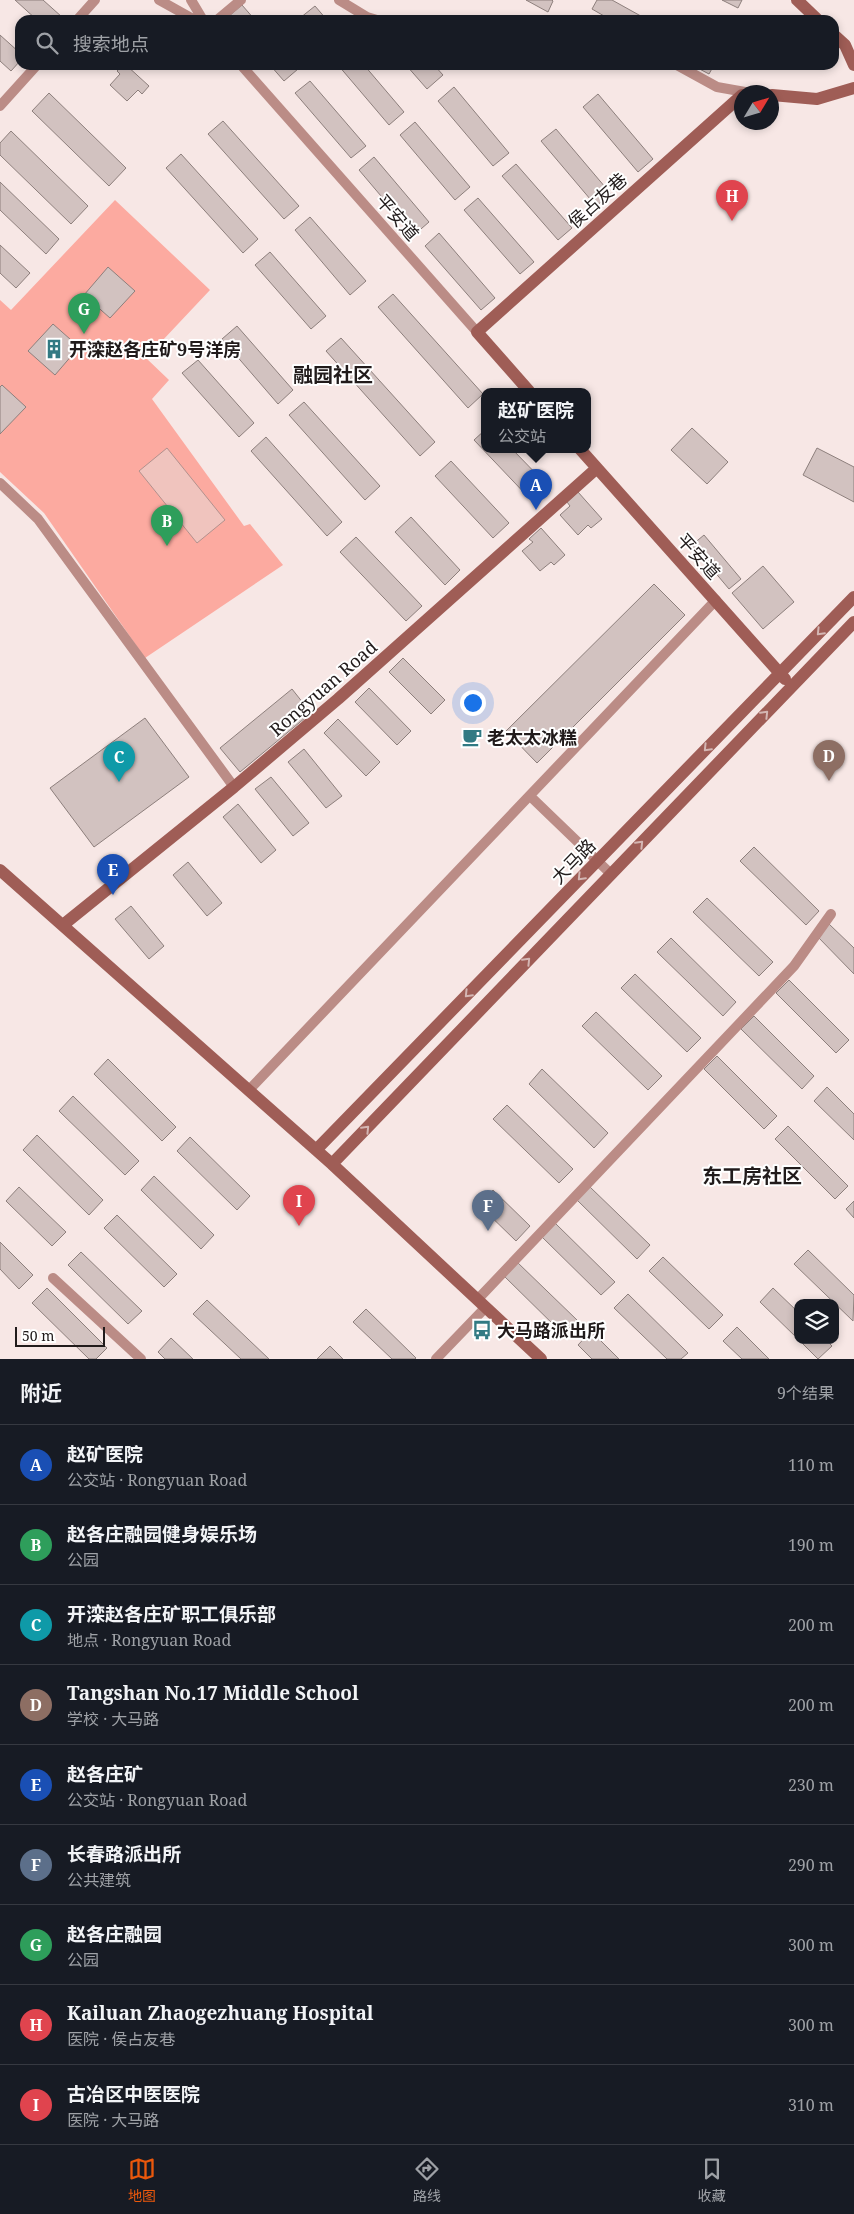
<!DOCTYPE html>
<html lang="zh">
<meta charset="utf-8">
<style>
:root{--surface:#171b24;--page:#20242c;--text:#f1f3f6;--muted:#9ea1a6;--line:#363941;--accent:#ea580c}
body{margin:0;font-family:"Noto Serif","Noto Sans SC",serif;background:var(--page);color:var(--text)}
.controls{position:absolute;right:15px;bottom:15px;display:grid;overflow:hidden;border-radius:10px;box-shadow:0 2px 8px #0003}
.controls button{width:45px;height:45px;display:grid;place-items:center;padding:0;border:0;border-bottom:1px solid var(--line);background:var(--surface);color:var(--text);font:25px sans-serif}
.compass{position:absolute;left:734px;top:85px;width:45px;height:45px;border-radius:50%;background:var(--surface);box-shadow:0 2px 8px #0003;rotate:52deg}
.scale{position:absolute;left:15px;bottom:12px;width:90px;box-sizing:border-box;padding-left:5px;border:2px solid #211b1b;border-top:0;font-size:14px;line-height:18px;white-space:nowrap;color:#211b1b;-webkit-text-stroke:4px #fff;paint-order:stroke}
.you{position:absolute;left:472px;top:702px;width:18px;height:18px;margin:-12px;border:4px solid #fff;border-radius:50%;background:#1a73e8;box-shadow:0 0 0 8px #1a73e833}
.badge{display:grid;place-items:center;width:32px;height:32px;border-radius:50%;background:var(--accent);color:#fff;font-size:16px;font-weight:700}
.pin{position:absolute;translate:-50% -41px;filter:drop-shadow(0 1px 2px #0008)}
.pin::after{content:'';position:absolute;top:26px;width:18px;height:15px;background:inherit;clip-path:polygon(0 0,100% 0,50% 100%)}
.popup{position:absolute;left:481px;top:388px;width:110px;height:65px;box-sizing:border-box;display:grid;place-content:center;border-radius:10px;background:var(--surface);filter:drop-shadow(0 1px 4px #0005);font-size:16px;white-space:nowrap;color:var(--muted)}
.popup b{font-size:19px;color:var(--text)}
.popup::after{content:'';position:absolute;left:50%;top:100%;margin-left:-10px;border:10px solid transparent;border-top-color:var(--surface)}
.list{margin:0;padding:0;list-style:none}
h2{display:flex;justify-content:space-between;align-items:center;height:65px;margin:0;padding:0 20px;font-size:21px}
h2 small{font-size:16px;font-weight:400;color:var(--muted)}
.list li{display:grid;grid-template-columns:32px 1fr auto;gap:15px;align-items:center;box-sizing:border-box;height:80px;padding:0 20px;border-top:1px solid var(--line)}
.list b{display:block;font-size:19px;white-space:nowrap}
.list p{margin:0;font-size:16px;white-space:nowrap;color:var(--muted)}
.list em{font-size:16px;font-style:normal;color:var(--muted)}
.icon{flex:none;width:28px;height:28px;fill:none;stroke:currentColor;stroke-width:2;stroke-linecap:round;stroke-linejoin:round}
.map{position:relative;flex:none;width:854px;height:1359px;overflow:hidden}
.search{position:absolute;background:var(--surface);box-shadow:0 2px 8px #0003;left:15px;right:15px;top:15px;height:55px;display:flex;align-items:center;gap:12px;box-sizing:border-box;padding:0 18px;border-radius:15px;color:var(--muted);font-size:19px}
.sheet{height:785px;background:var(--surface)}
nav{display:flex;justify-content:space-around;align-items:center;box-sizing:border-box;height:70px;border-top:1px solid var(--line);background:var(--surface);font-size:14px;color:var(--muted)}
nav a{display:grid;justify-items:center;gap:2px}
nav .on{color:var(--accent)}
.map>svg:first-child{display:block}
.green{fill:#fcaaa0}
.water{fill:#f0c4be;stroke:#b2918d}
.building{fill:#d2c2c0;stroke:#8d7f7c}
.lines{fill:none;stroke-linecap:round;stroke-linejoin:round}
.street{stroke:#bb8c86;stroke-width:10}
.secondary{stroke:#9f5d56;stroke-width:12}
.oneway{stroke:#d4b6b3}
.labels{text-anchor:middle;dominant-baseline:central;stroke-width:4;stroke-linejoin:round;paint-order:stroke}
.street-label{font-size:18px;fill:#211b1b;stroke:#fff}
.poi-label{font-size:18px;font-weight:bold;fill:#211b1b;stroke:#fff;text-anchor:start}
.quarter-label{font-size:20px;font-weight:bold;fill:#211b1b;stroke:#fff}
</style>
<div class="map">
<svg width="854" height="1359" viewBox="0 0 854 1359">
<rect width="100%" height="100%" fill="#f7e7e5"/>
<path class="green" d="M115 200 210 290 146 358 169 380 152 399 244 526 250 524 283 565 145 658 44 513 0 472V300L11 310Z"/>
<path class="water" d="M167 448 225 520 197 543 139 471Z"/>
<path class="building" d="M15 0H43L62 17 59 20H37Z
M526 0H552L553 1 548 12Z
M597 0H612L648 20H611L592 9Z
M722 0H742L738 8Z
M242 5 255 20H231L228 17Z
M315 6 327 20H302L300 18Z
M0 35 20 53V61L11 71 0 61Z
M123 65H126L149 86 142 94 138 90 127 101 110 85 120 74 117 71Z
M270 65H294L298 69 284 81Z
M338 65H364L404 112 389 125Z
M406 65H434L443 75 427 89Z
M692 65H714L709 74Z
M310 81 366 146 351 158 295 93Z
M454 87 509 153 493 166 438 101Z
M49 93 126 168 109 186 32 111Z
M598 94 653 159 638 172 583 107Z
M223 121 299 206 284 219 208 134Z
M415 122 470 187 455 200 400 135Z
M556 129 611 194 596 206 541 141Z
M11 131 88 206 71 224 0 155V143Z
M181 154 258 239 243 253 166 168Z
M374 157 429 222 414 235 359 170Z
M516 164 572 228 558 240 502 176Z
M0 182 59 239 46 254 0 210Z
M478 198 534 262 520 274 464 210Z
M310 217 366 281 350 295 295 230Z
M439 233 495 298 481 310 425 246Z
M0 245 30 273 16 288 0 273Z
M270 252 326 316 311 329 255 265Z
M108 267 135 291 110 318 84 295Z
M393 294 483 394 468 408 378 307Z
M53 324 79 347 55 375 28 351Z
M237 326 293 390 278 404 222 339Z
M341 338 435 442 420 456 326 351Z
M198 360 254 423 239 437 182 373Z
M2 385 26 407 0 434V387Z
M304 402 380 486 365 500 289 415Z
M692 428 728 462 707 484 671 450Z
M485 430V449H512L548 486 532 501 474 440Z
M266 437 342 522 327 536 251 451Z
M817 448 854 467V502L803 475Z
M451 461 509 523 493 538 435 476Z
M578 492 602 519 591 528 588 525 578 535 560 515 570 506 567 502Z
M411 517 460 570 445 585 395 532Z
M541 528 565 555 554 565 551 562 540 571 522 551 533 542 529 539Z
M704 535 741 579 729 589 692 545Z
M356 537 422 606 406 621 340 552Z
M763 566 794 602 763 629 732 593Z
M654 584 685 615 537 763 506 731Z
M403 658 445 700 431 714 389 672Z
M369 688 411 731 397 745 355 702Z
M292 689 311 713 240 772 220 748Z
M145 718 189 777 94 847 50 788Z
M338 719 380 762 366 776 324 733Z
M304 749 342 796 326 808 288 762Z
M271 777 309 823 293 836 255 789Z
M238 804 276 850 261 863 223 817Z
M754 847 819 911 806 925 740 861Z
M188 862 222 903 207 916 173 875Z
M707 898 773 962 759 976 693 912Z
M131 906 164 946 149 959 115 919Z
M829 924 854 948V974L817 936Z
M671 938 736 1002 723 1016 657 952Z
M635 974 701 1038 687 1052 621 988Z
M789 980 849 1040 836 1053 776 993Z
M596 1012 662 1076 648 1090 582 1026Z
M754 1016 814 1076 802 1089 741 1029Z
M717 1056 777 1116 764 1129 704 1069Z
M108 1059 176 1127 162 1141 94 1074Z
M542 1069 608 1133 594 1148 529 1084Z
M827 1087 854 1114V1140L814 1101Z
M73 1096 139 1161 125 1175 59 1111Z
M507 1105 573 1169 559 1183 493 1119Z
M788 1126 848 1186 835 1199 775 1139Z
M37 1135 103 1200 89 1215 23 1150Z
M190 1137 250 1196 237 1210 177 1151Z
M154 1176 214 1235 201 1249 141 1190Z
M19 1187 66 1232 52 1246 6 1201Z
M590 1187 650 1245 637 1259 577 1200Z
M493 1190 530 1226 516 1241 479 1205Z
M854 1201V1218L846 1209Z
M117 1215 177 1274 164 1287 104 1228Z
M555 1223 615 1282 601 1295 542 1237Z
M0 1242 33 1275 19 1289 0 1269Z
M808 1250 854 1295 853 1321 794 1264Z
M81 1252 142 1311 128 1324 68 1265Z
M663 1257 723 1315 709 1329 649 1271Z
M517 1262 577 1320 563 1334 504 1276Z
M47 1288 107 1348 96 1359H89L32 1303Z
M773 1288 798 1312V1339L760 1302Z
M628 1294 688 1353 681 1359H667L614 1308Z
M207 1300 269 1359H241L193 1314Z
M366 1309 416 1358 415 1359H392L353 1322Z
M737 1327 769 1359H742L723 1341Z
M591 1331 619 1359H592L578 1345Z
M171 1338 193 1359H165L158 1352Z
M799 1340H826L832 1346 818 1359Z
M330 1346 343 1359H317Z"/>
<g class="lines">
<path class="street" d="M159 0 195 20
M191 0 203 20
M339 0 367 17 377 20
M77 20 95 0
M217 20 241 0
M448 20H483
M241 65 477 332
M677 65 717 87 745 92
M0 106 37 65
M0 483 38 519 234 787
M530 796 611 874
M249 1090 716 600
M53 1278 141 1359
M478 1299 794 966 831 914
M436 1359 486 1307"/>
<path class="secondary" d="M797 0 818 20
M834 35 845 45 854 65
M772 95 817 99 854 88
M529 391 477 332 742 95
M580 449 785 679
M0 870 332 1164 541 1359
M63 925 234 787 338 699 597 468
M316 1150 854 597
M332 1164 854 622"/>
</g>
<defs><path id="oneway-chevron" d="M-2-3.5L2.5 0L-2 3.5" fill="none" stroke-width="1.6" stroke-linecap="round" stroke-linejoin="round" transform="scale(1.25)"/></defs>
<g class="oneway">
<use href="#oneway-chevron" transform="translate(820 632) rotate(134)"/>
<use href="#oneway-chevron" transform="translate(765 714) rotate(-46)"/>
<use href="#oneway-chevron" transform="translate(707 748) rotate(134)"/>
<use href="#oneway-chevron" transform="translate(640 844) rotate(-46)"/>
<use href="#oneway-chevron" transform="translate(581 877) rotate(134)"/>
<use href="#oneway-chevron" transform="translate(527 961) rotate(-46)"/>
<use href="#oneway-chevron" transform="translate(468 994) rotate(134)"/>
<use href="#oneway-chevron" transform="translate(366 1129) rotate(-46)"/>
</g>
<defs>
<symbol id="building-bare" viewBox="-9 -9 18 18"><path d="M-4-6H4V6H1V3H-1V6H-4ZM-2.5-4.3h1.7v1.8h-1.7ZM.8-4.3h1.7v1.8H.8ZM-2.5-1h1.7V.8h-1.7ZM.8-1h1.7V.8H.8Z" fill="#327a83" stroke="#fff" stroke-width="2.5" paint-order="stroke"/></symbol>
<symbol id="cafe-bare" viewBox="-9 -9 18 18"><path d="M-5.5-4.5H6V0H3Q3 3.5 0 3.5H-2.5Q-5.5 3.5-5.5 0ZM3-3.2v2h1.7v-2ZM-6 4.5H4V6H-6Z" fill="#327a83" stroke="#fff" stroke-width="2.5" paint-order="stroke"/></symbol>
<symbol id="bus-bare" viewBox="-9 -9 18 18"><path d="M-5-6H5V4H4V6H2V4H-2V6H-4V4H-5ZM-3.5-4V0h7V-4ZM-3.5 1.2v1.5H-2V1.2ZM2 1.2v1.5H3.5V1.2Z" fill="#327a83" stroke="#fff" stroke-width="2.5" paint-order="stroke"/></symbol>
</defs>
<g fill-rule="evenodd">
<use href="#building-bare" x="40" y="335" width="28" height="28"/>
<use href="#cafe-bare" x="458" y="723" width="28" height="28"/>
<use href="#bus-bare" x="468" y="1316" width="28" height="28"/>
</g>
<g class="labels">
<g class="street-label">
<text transform="translate(597 200) rotate(-42)">侯占友巷</text>
<text transform="translate(398 217) rotate(49)">平安道</text>
<text transform="translate(699 556) rotate(48)">平安道</text>
<text transform="translate(323 688) rotate(-41)">Rongyuan Road</text>
<text transform="translate(573 861) rotate(-46)">大马路</text>
</g>
<g class="poi-label">
<text x="69" y="349">开滦赵各庄矿9号洋房</text>
<text x="487" y="737">老太太冰糕</text>
<text x="497" y="1330">大马路派出所</text>
</g>
<g class="quarter-label">
<text x="333" y="374">融园社区</text>
<text x="752" y="1175">东工房社区</text>
</g>
</g>
</svg>
<div class="controls">
<button><svg class="icon" aria-label="layers" viewBox="0 0 24 24"><path d="M12 4l9 5-9 5-9-5zM3 14l9 5 9-5"/></svg></button>
</div>
<svg class="compass" viewBox="-18 -18 36 36"><path d="M0-13l5 13h-10z" fill="#e53935"/><path d="M0 13l5-13h-10z" fill="#9ea1a6"/></svg>
<div class="scale">50 m</div>
<div class="you"></div>
<div class="pin badge" style="left:536px;top:510px;background:#1a4fb4">A</div>
<div class="popup"><b>赵矿医院</b>公交站</div>
<div class="pin badge" style="left:167px;top:546px;background:#2e9e5b">B</div>
<div class="pin badge" style="left:119px;top:782px;background:#0f9aa8">C</div>
<div class="pin badge" style="left:829px;top:781px;background:#8d6e63">D</div>
<div class="pin badge" style="left:113px;top:895px;background:#1a4fb4">E</div>
<div class="pin badge" style="left:488px;top:1231px;background:#5c6f8a">F</div>
<div class="pin badge" style="left:84px;top:334px;background:#2e9e5b">G</div>
<div class="pin badge" style="left:732px;top:221px;background:#e0444e">H</div>
<div class="pin badge" style="left:299px;top:1226px;background:#e0444e">I</div>
<div class="search"><svg class="icon" aria-label="search" viewBox="0 0 24 24"><circle cx="10" cy="10" r="6"/><path d="M15 15l6 6"/></svg>搜索地点</div>
</div>
<section class="sheet">
<h2>附近<small>9个结果</small></h2>
<ul class="list">
<li><span class="badge" style="background:#1a4fb4">A</span><div><b>赵矿医院</b><p>公交站 · Rongyuan Road</p></div><em>110 m</em></li>
<li><span class="badge" style="background:#2e9e5b">B</span><div><b>赵各庄融园健身娱乐场</b><p>公园</p></div><em>190 m</em></li>
<li><span class="badge" style="background:#0f9aa8">C</span><div><b>开滦赵各庄矿职工俱乐部</b><p>地点 · Rongyuan Road</p></div><em>200 m</em></li>
<li><span class="badge" style="background:#8d6e63">D</span><div><b>Tangshan No.17 Middle School</b><p>学校 · 大马路</p></div><em>200 m</em></li>
<li><span class="badge" style="background:#1a4fb4">E</span><div><b>赵各庄矿</b><p>公交站 · Rongyuan Road</p></div><em>230 m</em></li>
<li><span class="badge" style="background:#5c6f8a">F</span><div><b>长春路派出所</b><p>公共建筑</p></div><em>290 m</em></li>
<li><span class="badge" style="background:#2e9e5b">G</span><div><b>赵各庄融园</b><p>公园</p></div><em>300 m</em></li>
<li><span class="badge" style="background:#e0444e">H</span><div><b>Kailuan Zhaogezhuang Hospital</b><p>医院 · 侯占友巷</p></div><em>300 m</em></li>
<li><span class="badge" style="background:#e0444e">I</span><div><b>古冶区中医医院</b><p>医院 · 大马路</p></div><em>310 m</em></li>
</ul>
</section>
<nav>
<a class="on"><svg class="icon" aria-label="map" viewBox="0 0 24 24"><path d="M3 6l6-2 6 2 6-2v14l-6 2-6-2-6 2zM9 4v14M15 6v14"/></svg>地图</a>
<a><svg class="icon" aria-label="directions" viewBox="0 0 24 24"><path d="M12 3l9 9-9 9-9-9zM9 14v-3h6M13 9l2 2-2 2"/></svg>路线</a>
<a><svg class="icon" aria-label="saved" viewBox="0 0 24 24"><path d="M7 4h10v16l-5-4-5 4z"/></svg>收藏</a>
</nav>
